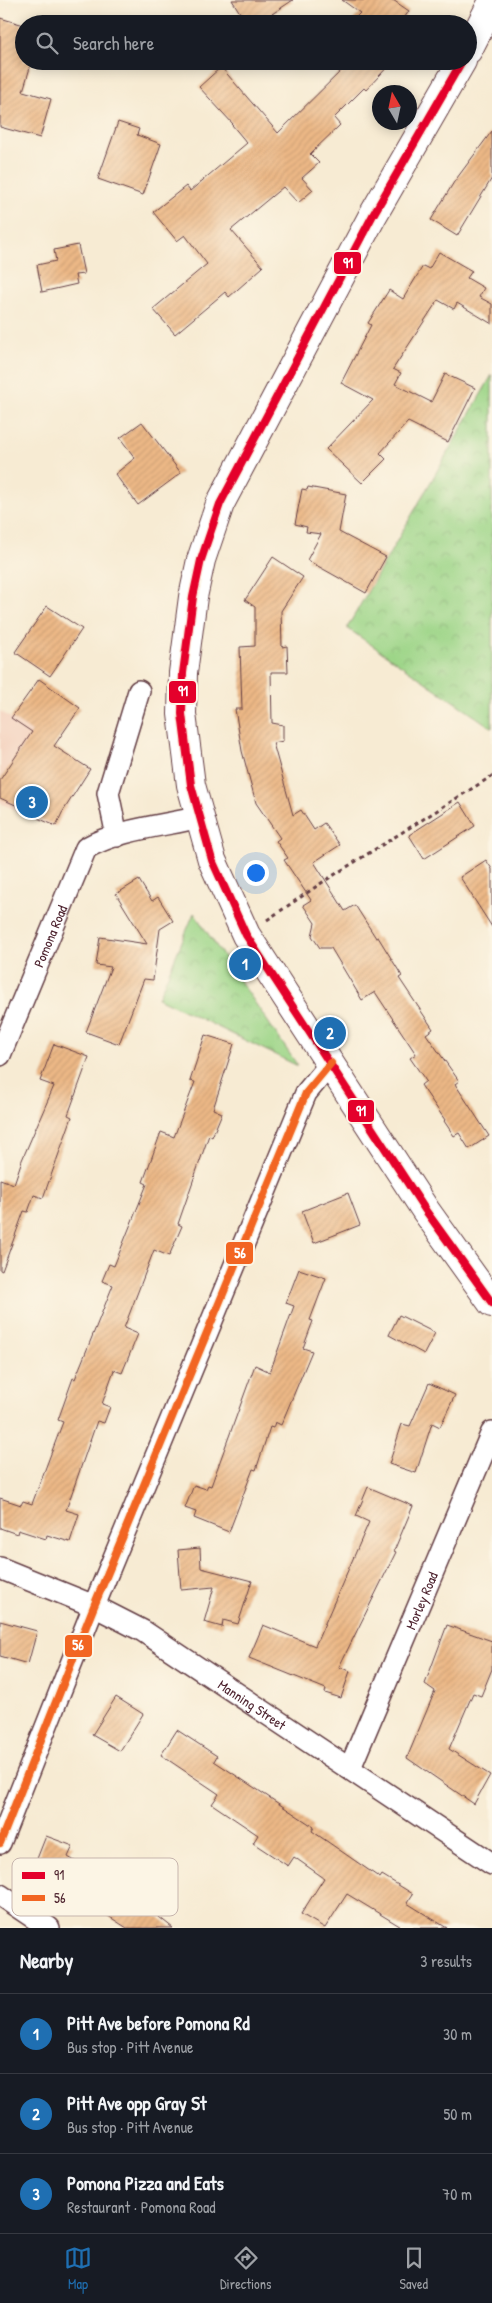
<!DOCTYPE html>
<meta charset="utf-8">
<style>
:root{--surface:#171b24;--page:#242831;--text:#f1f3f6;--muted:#9ea1a6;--line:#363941;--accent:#1f6fb2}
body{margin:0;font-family:"Patrick Hand",sans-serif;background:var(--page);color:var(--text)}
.compass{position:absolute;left:372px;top:85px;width:45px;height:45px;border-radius:50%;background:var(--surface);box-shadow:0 2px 12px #0003;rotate:351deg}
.you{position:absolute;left:255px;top:872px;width:18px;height:18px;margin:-12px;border:4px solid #fff;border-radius:50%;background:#1a73e8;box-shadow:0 0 0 8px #1a73e833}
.badge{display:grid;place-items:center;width:32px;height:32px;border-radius:50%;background:var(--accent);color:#fff;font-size:16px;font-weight:700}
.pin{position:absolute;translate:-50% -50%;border:2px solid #fff;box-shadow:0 1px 5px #0006}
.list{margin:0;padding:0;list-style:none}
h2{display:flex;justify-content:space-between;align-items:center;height:65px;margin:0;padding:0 20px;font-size:21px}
h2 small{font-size:16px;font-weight:400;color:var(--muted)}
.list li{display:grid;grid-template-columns:32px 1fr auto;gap:15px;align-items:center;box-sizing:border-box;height:80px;padding:0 20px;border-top:1px solid var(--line)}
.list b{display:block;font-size:19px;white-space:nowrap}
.list p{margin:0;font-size:16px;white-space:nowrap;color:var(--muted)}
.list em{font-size:16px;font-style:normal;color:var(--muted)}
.icon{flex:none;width:28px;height:28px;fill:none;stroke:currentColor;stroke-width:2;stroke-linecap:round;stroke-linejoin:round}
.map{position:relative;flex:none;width:492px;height:1928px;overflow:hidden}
.search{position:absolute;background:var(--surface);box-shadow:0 2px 12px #0003;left:15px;right:15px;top:15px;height:55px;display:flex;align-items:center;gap:12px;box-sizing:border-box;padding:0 18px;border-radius:28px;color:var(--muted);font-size:19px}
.sheet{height:305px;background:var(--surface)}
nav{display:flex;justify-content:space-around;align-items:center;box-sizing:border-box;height:70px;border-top:1px solid var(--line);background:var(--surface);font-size:14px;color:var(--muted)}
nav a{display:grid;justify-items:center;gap:2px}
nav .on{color:var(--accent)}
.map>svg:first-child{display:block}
.built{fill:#f4d3c0}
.park{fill:url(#park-crowns);stroke:#747a5a}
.building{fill:url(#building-hatch)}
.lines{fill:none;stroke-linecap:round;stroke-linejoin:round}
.street-casing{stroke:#643e44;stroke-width:24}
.secondary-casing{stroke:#643e44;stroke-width:30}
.path{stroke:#643e44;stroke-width:3;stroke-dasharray:4 4;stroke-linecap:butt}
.street{stroke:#fff;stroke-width:21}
.secondary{stroke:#fff;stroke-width:28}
.bus-1-casing{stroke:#fcf5e5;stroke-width:11}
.bus-2-casing{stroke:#fcf5e5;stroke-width:11}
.bus-1{stroke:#e4002b;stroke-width:8}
.bus-2{stroke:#f26522;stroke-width:8}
.labels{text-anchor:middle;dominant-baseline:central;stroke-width:4;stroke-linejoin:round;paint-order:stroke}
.street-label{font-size:14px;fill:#4a1f2b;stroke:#fcf5e5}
.key{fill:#fcf5e5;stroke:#c7b5ad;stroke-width:1}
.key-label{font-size:14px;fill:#4a1f2b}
.line-badge{stroke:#fcf5e5;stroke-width:2}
.badge-label{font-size:14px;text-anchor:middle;font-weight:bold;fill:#fff}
</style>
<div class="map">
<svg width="492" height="1928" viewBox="0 0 492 1928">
<defs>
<pattern id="park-crowns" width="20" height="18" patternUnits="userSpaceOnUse" patternTransform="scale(1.25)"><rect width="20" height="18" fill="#9dd588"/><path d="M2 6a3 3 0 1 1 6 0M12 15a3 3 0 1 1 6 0" fill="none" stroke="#89b676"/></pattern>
<pattern id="building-hatch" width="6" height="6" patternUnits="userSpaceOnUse" patternTransform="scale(1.25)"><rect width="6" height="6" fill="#ecb886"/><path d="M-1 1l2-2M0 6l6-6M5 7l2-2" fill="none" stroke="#cc9e74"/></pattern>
</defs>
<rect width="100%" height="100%" fill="#fcf5e5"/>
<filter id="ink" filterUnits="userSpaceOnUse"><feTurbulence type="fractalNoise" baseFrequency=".02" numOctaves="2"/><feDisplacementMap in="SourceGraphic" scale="10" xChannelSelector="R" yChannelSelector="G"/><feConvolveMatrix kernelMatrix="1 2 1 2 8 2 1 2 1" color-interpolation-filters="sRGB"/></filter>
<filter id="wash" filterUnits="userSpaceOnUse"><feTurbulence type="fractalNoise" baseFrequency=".0096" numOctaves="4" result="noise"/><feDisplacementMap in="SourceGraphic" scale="20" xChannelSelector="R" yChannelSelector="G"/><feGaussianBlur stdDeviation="1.12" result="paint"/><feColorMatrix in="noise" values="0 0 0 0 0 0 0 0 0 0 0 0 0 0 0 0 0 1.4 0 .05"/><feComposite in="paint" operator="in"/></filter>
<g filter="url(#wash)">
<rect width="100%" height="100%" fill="#f7ebd3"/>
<path class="built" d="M0 711 88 768 56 827 0 803Z"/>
<path class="park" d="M492 375V728L347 628Z
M194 913 298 1066 158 998Z"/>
<g id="blocks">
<path class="building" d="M232 0H293L257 24H247Z
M342 0H393L409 11 400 24H349L360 13Z
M0 18 24 25V61H32L23 91 51 99 40 138 0 127Z
M351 61H393L366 90 364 88 334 118 340 125 310 154 319 163 302 178 313 190 298 203 283 187 231 230 263 267 229 297 225 292 175 334 153 309 207 264 185 235 177 241 153 212 186 186 190 191 247 143 232 125 233 124 199 87 221 67 278 133Z
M118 122 139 129 137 135 161 144 143 195 98 179Z
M492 131V178L457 236 431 220 454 182Z
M78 245 84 274 75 275 77 284 42 292 37 265 56 261 54 250Z
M439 252 472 271 467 278 484 288 479 297 492 304V324L457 303 454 309 438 300 393 369 401 373 395 384 431 402 445 374 475 388 448 442 408 422 380 453 386 459 362 483 326 449 373 400 341 383 371 325 368 323 389 290 403 299 423 266 429 269Z
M142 422 181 473 138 505 115 474 135 458 120 438Z
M308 487 346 494 339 532 386 557 366 593 307 560 321 534 306 532 307 527 295 524 302 489 307 490Z
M273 557 303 577 281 611 282 647 287 646 288 672H271L272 723 283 725V741L273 743 293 815 301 810 314 830 324 823 340 845 314 862 345 911 355 905 376 938 378 937 402 976 399 978 433 1029 426 1034 459 1081 455 1084 489 1136 469 1149 459 1133 454 1136 444 1121 445 1120 421 1085 426 1081 410 1058 416 1054 375 992 362 1000 331 948H320L312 936 315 923 303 905 311 900 284 860 288 858 276 841 280 838 256 803 242 751 235 709H242L240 647 255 646V607L245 600Z
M47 606 82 629 50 676 15 652Z
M39 679 80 708 54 746 90 769 62 813 56 826 19 810 20 807 0 798V780L32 732 11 718Z
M460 802 475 826 424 859 409 835Z
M486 860 492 869V927L460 877Z
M139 880 152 901 158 897 173 921 160 929 153 980 144 979 119 1044 86 1032 111 967 96 965 100 937 147 944 116 894Z
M205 1035 234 1044 213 1109 222 1113 212 1137 209 1135 178 1224 182 1226 169 1256 154 1250 124 1328 138 1334 122 1373 114 1370 102 1404 110 1407 104 1423 97 1421 66 1510 79 1514 70 1542 47 1535 46 1539 18 1530 17 1534 0 1528V1498L21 1505 23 1501 32 1504 63 1422 58 1420 73 1378 75 1379 113 1285 102 1281 109 1264 114 1266 147 1184 143 1182 161 1132 174 1137 195 1082 190 1081Z
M54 1044 89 1057 68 1115 72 1117 43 1198 34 1195 28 1212 24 1211 2 1271 0 1270V1179L14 1184 22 1160 54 1086 40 1081Z
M348 1193 360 1225 314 1243 302 1211Z
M299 1269 326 1278 310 1320 313 1321 303 1348 312 1351 281 1425 275 1422 273 1428 270 1427 256 1470 253 1469 229 1532 194 1518 196 1512 185 1508 194 1485 206 1489 208 1485 211 1486 255 1365 270 1372 294 1306 286 1303Z
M399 1315 435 1333 424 1354 389 1335Z
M429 1383 455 1395 440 1427 432 1423 416 1473 389 1464 402 1424 410 1426Z
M368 1487 413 1506 394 1551 396 1552 339 1667 350 1671 341 1698 325 1693 326 1689 249 1658 263 1625 315 1646 369 1522 356 1516Z
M200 1548 201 1568 252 1581 238 1624 223 1620 222 1627 204 1622 214 1587 181 1590 178 1550Z
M0 1621 37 1631 28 1664 0 1656Z
M447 1625 492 1641V1669L481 1696 473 1693 449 1749 490 1775 474 1804 407 1758 435 1691 425 1684Z
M116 1697 143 1714 120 1751 92 1735Z
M177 1730 217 1756 214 1761 314 1827 312 1831 380 1878 382 1875 413 1894 407 1903 447 1928H403L347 1894 325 1928 301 1914 324 1878 294 1857 288 1866 253 1843 258 1835 212 1804 219 1794 161 1755Z
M46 1836 73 1846 68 1857 127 1892 173 1928H127L74 1894 76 1891 31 1874Z"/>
</g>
</g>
<g filter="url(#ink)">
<use href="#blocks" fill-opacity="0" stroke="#643e44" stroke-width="1"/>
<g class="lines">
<defs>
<g id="street">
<path d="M117 836 108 793 139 691"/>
<path id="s1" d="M0 1055 86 848C119 829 163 826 200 817"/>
<path id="s2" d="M0 1568 94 1606 143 1631 492 1864"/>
<path id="s3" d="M350 1768 492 1432"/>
<path d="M0 1843 94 1606 306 1093 331 1063"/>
<path d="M0 1895 49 1928"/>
</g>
<path id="secondary" d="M468 50 492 3
M462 61 373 215 220 504 201 560 193 597 183 673 182 714 191 785 212 860 246 935 426 1211 492 1303"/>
</defs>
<use href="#street" class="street-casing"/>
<use href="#secondary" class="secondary-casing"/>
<path class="path" d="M267 920 326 880 492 776"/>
<use href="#street" class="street"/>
<use href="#secondary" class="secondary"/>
<defs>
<path id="bus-1" d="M462 61 373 215 220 504 201 560 193 597 183 673 182 714 191 785 212 860 246 935 426 1211 492 1303"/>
<path id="bus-2" d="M0 1843 94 1606 306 1093 331 1063"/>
</defs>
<use href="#bus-1" class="bus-1-casing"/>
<use href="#bus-2" class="bus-2-casing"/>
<use href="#bus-1" class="bus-1"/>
<use href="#bus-2" class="bus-2"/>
</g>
</g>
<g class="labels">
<g class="street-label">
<text stroke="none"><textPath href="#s1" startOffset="129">Pomona Road</textPath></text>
<text stroke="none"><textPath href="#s3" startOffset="182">Morley Road</textPath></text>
<text stroke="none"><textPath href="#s2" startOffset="288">Manning Street</textPath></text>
</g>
</g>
<rect x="12" y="1858" width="166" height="58" rx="8" class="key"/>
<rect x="22" y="1872" width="23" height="7" fill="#e4002b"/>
<rect x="22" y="1895" width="23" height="6" fill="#f26522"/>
<g class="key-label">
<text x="54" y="1880">91</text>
<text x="54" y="1903">56</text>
</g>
<g class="line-badge">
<rect x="333" y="251" width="29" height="24" rx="5" fill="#e4002b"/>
<rect x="168" y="680" width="29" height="24" rx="5" fill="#e4002b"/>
<rect x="347" y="1099" width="28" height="24" rx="5" fill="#e4002b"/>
<rect x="225" y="1241" width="29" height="24" rx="5" fill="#f26522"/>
<rect x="64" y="1634" width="29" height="24" rx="5" fill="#f26522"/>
</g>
<g class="badge-label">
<text x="348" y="268">91</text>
<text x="183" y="696">91</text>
<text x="361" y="1116">91</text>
<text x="240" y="1258">56</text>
<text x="78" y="1650">56</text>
</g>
</svg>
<svg class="compass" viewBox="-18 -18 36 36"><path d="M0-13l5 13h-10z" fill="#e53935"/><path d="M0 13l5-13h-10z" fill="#9ea1a6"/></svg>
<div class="you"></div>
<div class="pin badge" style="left:245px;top:964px">1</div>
<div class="pin badge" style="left:330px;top:1033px">2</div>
<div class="pin badge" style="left:32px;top:802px">3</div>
<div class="search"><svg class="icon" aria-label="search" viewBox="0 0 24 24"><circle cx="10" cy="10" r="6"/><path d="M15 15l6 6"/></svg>Search here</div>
</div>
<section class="sheet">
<h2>Nearby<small>3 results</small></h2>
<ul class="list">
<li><span class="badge">1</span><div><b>Pitt Ave before Pomona Rd</b><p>Bus stop · Pitt Avenue</p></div><em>30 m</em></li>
<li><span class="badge">2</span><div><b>Pitt Ave opp Gray St</b><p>Bus stop · Pitt Avenue</p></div><em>50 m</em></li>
<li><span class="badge">3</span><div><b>Pomona Pizza and Eats</b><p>Restaurant · Pomona Road</p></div><em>70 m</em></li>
</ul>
</section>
<nav>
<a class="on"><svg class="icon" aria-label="map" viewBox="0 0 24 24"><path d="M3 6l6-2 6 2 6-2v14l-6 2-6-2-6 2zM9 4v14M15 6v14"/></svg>Map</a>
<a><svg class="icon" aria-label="directions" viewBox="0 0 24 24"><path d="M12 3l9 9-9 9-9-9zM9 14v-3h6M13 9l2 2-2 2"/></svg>Directions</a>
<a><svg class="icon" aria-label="saved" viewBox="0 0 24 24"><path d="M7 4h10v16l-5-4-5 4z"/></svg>Saved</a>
</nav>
